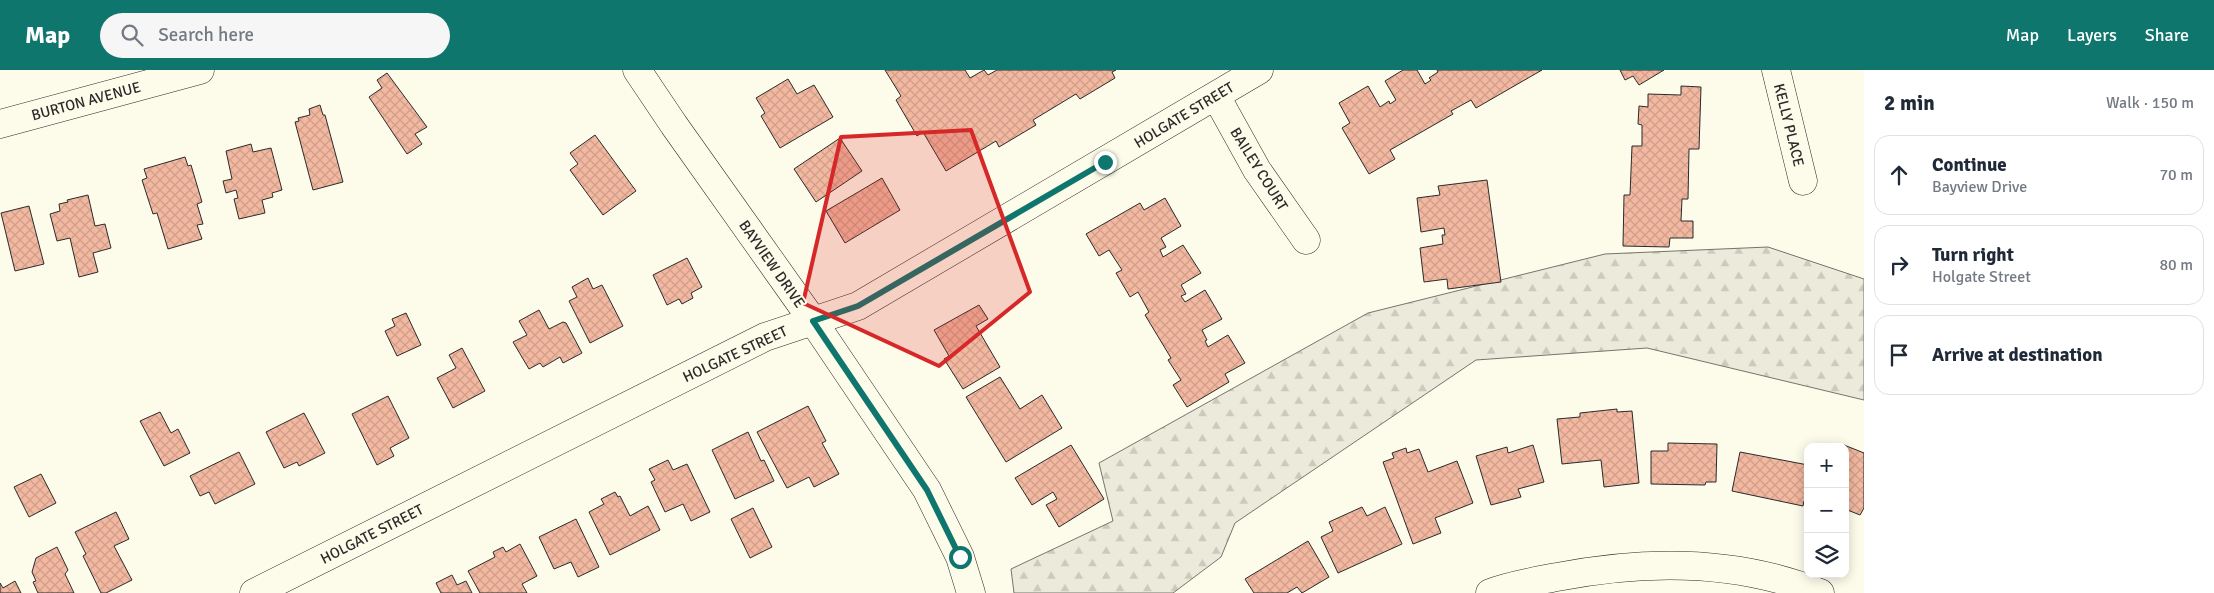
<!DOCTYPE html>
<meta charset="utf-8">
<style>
:root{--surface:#fff;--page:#f6f6f7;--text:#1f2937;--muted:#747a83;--line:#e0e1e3;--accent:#0f766e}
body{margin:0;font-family:Signika,sans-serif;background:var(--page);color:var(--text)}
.controls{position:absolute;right:15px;bottom:15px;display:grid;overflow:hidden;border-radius:10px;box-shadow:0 2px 12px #0003}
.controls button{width:45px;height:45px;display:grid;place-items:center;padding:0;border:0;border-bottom:1px solid var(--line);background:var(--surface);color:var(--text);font:25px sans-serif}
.stop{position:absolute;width:15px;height:15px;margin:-11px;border:4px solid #0f766e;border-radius:50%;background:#fff}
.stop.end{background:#0f766e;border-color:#fff;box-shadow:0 1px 5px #0008}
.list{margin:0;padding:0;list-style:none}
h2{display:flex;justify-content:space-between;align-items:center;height:65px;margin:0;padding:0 20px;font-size:21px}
h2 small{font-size:16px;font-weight:400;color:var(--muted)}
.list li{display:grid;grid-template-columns:32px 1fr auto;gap:15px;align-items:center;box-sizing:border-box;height:80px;margin:0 10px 10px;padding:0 10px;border:1px solid var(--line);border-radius:15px}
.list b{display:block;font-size:19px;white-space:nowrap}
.list p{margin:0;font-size:16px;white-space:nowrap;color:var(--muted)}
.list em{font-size:16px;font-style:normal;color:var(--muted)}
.icon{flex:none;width:28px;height:28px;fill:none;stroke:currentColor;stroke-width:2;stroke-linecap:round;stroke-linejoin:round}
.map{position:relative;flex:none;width:1864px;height:523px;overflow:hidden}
header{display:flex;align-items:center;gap:30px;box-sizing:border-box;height:70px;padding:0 25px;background:var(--accent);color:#fff}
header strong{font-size:24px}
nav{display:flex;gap:28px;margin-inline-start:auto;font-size:18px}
.search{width:350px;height:45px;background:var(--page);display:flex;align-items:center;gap:12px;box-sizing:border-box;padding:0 18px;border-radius:28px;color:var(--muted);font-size:19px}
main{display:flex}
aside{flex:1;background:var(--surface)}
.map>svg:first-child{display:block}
.forest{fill:url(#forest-firs);stroke:#74746e}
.building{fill:url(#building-cross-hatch);stroke:#2b2b2b}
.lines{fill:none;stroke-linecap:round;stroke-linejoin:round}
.minor-casing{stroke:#2b2b2b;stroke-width:29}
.major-casing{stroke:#2b2b2b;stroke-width:29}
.minor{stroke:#fdfbea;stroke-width:28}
.major{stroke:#fdfbea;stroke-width:28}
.route{stroke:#0f766e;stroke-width:6}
.marked{fill:#d62828;fill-opacity:0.2;stroke:#d62828;stroke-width:4;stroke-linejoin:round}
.labels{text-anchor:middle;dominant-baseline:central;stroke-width:4;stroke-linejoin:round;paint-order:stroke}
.street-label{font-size:15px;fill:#2b2b2b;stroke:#fdfbea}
</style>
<header>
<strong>Map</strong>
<div class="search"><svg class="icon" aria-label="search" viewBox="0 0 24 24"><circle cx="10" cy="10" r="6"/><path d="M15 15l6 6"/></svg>Search here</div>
<nav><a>Map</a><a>Layers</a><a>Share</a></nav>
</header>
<main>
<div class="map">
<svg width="1864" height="523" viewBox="0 0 1864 523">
<defs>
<pattern id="forest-firs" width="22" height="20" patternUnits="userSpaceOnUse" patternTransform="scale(1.25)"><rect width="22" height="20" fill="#ecebdb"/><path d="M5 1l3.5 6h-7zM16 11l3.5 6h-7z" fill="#cbcabc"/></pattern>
<pattern id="building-cross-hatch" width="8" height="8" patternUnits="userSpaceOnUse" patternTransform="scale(1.25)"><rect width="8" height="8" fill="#f2b8a0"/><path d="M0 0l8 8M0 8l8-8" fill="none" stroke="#d09e8a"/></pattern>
</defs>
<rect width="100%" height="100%" fill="#fdfbea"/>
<path class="forest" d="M1768 177 1864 209V330L1647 278 1476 290 1235 453 1221 487 1173 523H1014L1011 499 1113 451 1099 393 1368 243 1605 184Z"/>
<path class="building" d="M885 0H965L970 8 984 0 988 5 997 0H1116L1112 2 1115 8 1080 29 1076 24 1033 50 1036 55 999 77 996 71 946 101 923 62 917 66 896 30 901 26Z
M1403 0H1417L1425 14 1431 10 1429 8 1438 2 1437 0H1542L1476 38 1471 30 1451 41 1453 44 1390 80 1395 89 1369 104 1342 58 1350 53 1339 33 1368 16 1380 37 1389 31 1390 34 1396 30 1385 11Z
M1620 0H1664L1639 15 1633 6 1625 10Z
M387 3 427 57 415 64 422 74 407 84 369 27 382 18 377 10Z
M788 9 797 24 814 15 833 47 780 78 761 46 765 43 756 28Z
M1681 16 1701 17 1699 79H1689L1688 129H1682L1681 151H1693V168H1670L1669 177 1623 176 1624 125H1630L1632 76H1642V55L1638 54 1639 36 1648 37V24L1681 25Z
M320 35 323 45H325L343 112 313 120 295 52 299 51 298 48 310 45 309 39Z
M595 65 636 121 603 145 570 100 578 94 570 83Z
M840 68 862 101 816 132 794 99Z
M251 74 253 82 271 78 282 120 272 123 273 127 262 130 265 143 239 149 234 129 238 128 236 120 226 123 223 111 232 109 226 81Z
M185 87 188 96 191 95 202 132 197 134 203 154 197 155 202 169 168 179 157 143 153 144 142 110 147 108 144 99Z
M882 108 900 140 845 173 826 141Z
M1487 110 1501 212 1448 219 1447 209 1424 212 1420 178 1443 174 1442 165H1445L1444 158 1421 162 1417 128 1440 125 1438 116Z
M88 125 95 156 105 154 111 178 93 183 98 202 79 207 70 168 57 171 50 144 60 141 59 134 68 132 67 130Z
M1165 128 1181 156 1161 168 1166 177 1160 180 1163 187 1183 175 1201 203 1181 215 1186 224 1181 226 1185 232 1205 220 1222 249 1202 260 1207 270 1205 271 1208 277 1228 265 1245 293 1225 304 1229 312 1187 337 1173 315 1181 310 1168 290 1171 288 1145 245 1149 242 1138 222 1130 227 1116 203 1122 200 1109 180 1099 186 1086 164 1140 133 1144 140Z
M29 136 44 194 15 201 1 143Z
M687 188 702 217 691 223 693 228 682 234 679 229 667 235 653 205Z
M588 208 593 219 602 215 623 256 590 273 569 231 577 227 572 217Z
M979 235 988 249 976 256 1000 297 963 319 944 289 949 286 934 260Z
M539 240 549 259 563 252 566 253 582 283 563 293 560 287 543 297 540 293 529 299 513 272 527 265 519 251Z
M406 243 421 275 397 286 385 261 395 256 392 249Z
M462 278 485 321 453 338 437 308 456 298 449 285Z
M1000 307 1020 339 1042 325 1062 358 1006 392 966 327Z
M388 326 409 368 390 378 394 386 377 395 352 344Z
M808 336 826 371 822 373 839 404 814 417 809 407 787 418 757 362Z
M1617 339V342L1632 341 1639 413 1604 417 1601 390 1562 394 1557 349 1580 347V343Z
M160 342 171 363 178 359 190 383 164 396 140 351Z
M304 343 325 383 299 396 297 392 284 398 266 362Z
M748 362 761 391 764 390 774 411 735 429 712 380Z
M1668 373 1717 374 1716 412H1706L1705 415 1651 414V381H1668Z
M1071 375 1104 429 1059 457 1046 435 1057 429 1053 422 1032 435 1015 408Z
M1533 375 1544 412 1518 419 1521 427 1491 435 1476 386 1507 377 1508 383Z
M1844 375 1864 383V438L1860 445 1845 439Z
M1406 378 1407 383 1419 379 1428 402 1457 391 1473 433 1435 448 1441 463 1413 474 1383 392 1394 388 1392 383Z
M239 382 255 414 215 434 209 422 200 426 190 406Z
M1740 382 1808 395V432L1804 431 1803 436 1732 421Z
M668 390 673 400 687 394 710 442 691 451 683 434 665 442 651 412 655 410 649 399Z
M41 404 56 433 29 447 14 417Z
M615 422 618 427 620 426 630 446 648 436 660 460 610 485 589 442 604 434 601 429Z
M1362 437 1367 446 1385 437 1402 474 1338 503 1321 467 1333 461 1329 452Z
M753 438 772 477 750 488 731 449Z
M116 442 129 469 114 476 132 510 106 523H101L83 486 86 484 75 462Z
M576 449 599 497 578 507 571 492 554 499 539 467Z
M1308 471 1329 507 1302 523 1297 517 1287 523H1254L1245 509Z
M520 474 537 506 522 514 527 523H480L468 501 495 487 493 482 503 477 506 482Z
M57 477 68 500 65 504 74 523H38L33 512 36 511 32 502 36 488Z
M452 505 457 515 466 511 472 523H441L436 513Z
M15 511 21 523H0V513L3 518Z"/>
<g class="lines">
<defs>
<path id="minor" d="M637 0 674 55 813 251 927 420 960 487 971 523
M1776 0 1803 111
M1216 26 1257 100 1306 170
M254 523 765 267 858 236 1259 0
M1490 523C1511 515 1535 511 1557 507 1644 490 1736 489 1820 523"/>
<path id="major" d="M0 54 200 0"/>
</defs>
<use href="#minor" class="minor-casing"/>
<use href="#major" class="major-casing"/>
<use href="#minor" class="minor"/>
<use href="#major" class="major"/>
</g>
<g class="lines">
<path class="route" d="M960 487 927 420 813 251 858 236 1105 92"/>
</g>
<path class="marked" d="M971 60 1030 222 939 296 803 233 841 67Z"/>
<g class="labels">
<g class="street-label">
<text transform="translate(86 31) rotate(-15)">BURTON AVENUE</text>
<text transform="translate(1184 45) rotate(-31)">HOLGATE STREET</text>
<text transform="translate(1789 55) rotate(76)">KELLY PLACE</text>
<text transform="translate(1259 99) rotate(58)">BAILEY COURT</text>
<text transform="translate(772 194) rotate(55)">BAYVIEW DRIVE</text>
<text transform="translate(735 284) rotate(-25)">HOLGATE STREET</text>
<text transform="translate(372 464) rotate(-27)">HOLGATE STREET</text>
</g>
</g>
</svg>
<div class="controls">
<button>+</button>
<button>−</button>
<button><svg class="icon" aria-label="layers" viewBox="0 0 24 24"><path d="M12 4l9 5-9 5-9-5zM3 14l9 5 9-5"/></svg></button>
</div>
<div class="stop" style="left:960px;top:487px"></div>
<div class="stop end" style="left:1105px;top:92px"></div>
</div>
<aside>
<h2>2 min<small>Walk · 150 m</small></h2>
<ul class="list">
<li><svg class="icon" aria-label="ahead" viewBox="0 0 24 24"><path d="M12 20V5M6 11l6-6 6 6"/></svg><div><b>Continue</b><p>Bayview Drive</p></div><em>70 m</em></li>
<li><svg class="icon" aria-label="right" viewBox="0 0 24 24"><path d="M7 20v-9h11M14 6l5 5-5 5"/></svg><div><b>Turn right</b><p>Holgate Street</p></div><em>80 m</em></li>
<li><svg class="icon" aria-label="arrive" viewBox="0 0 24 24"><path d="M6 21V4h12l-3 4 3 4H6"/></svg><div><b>Arrive at destination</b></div></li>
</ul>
</aside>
</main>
